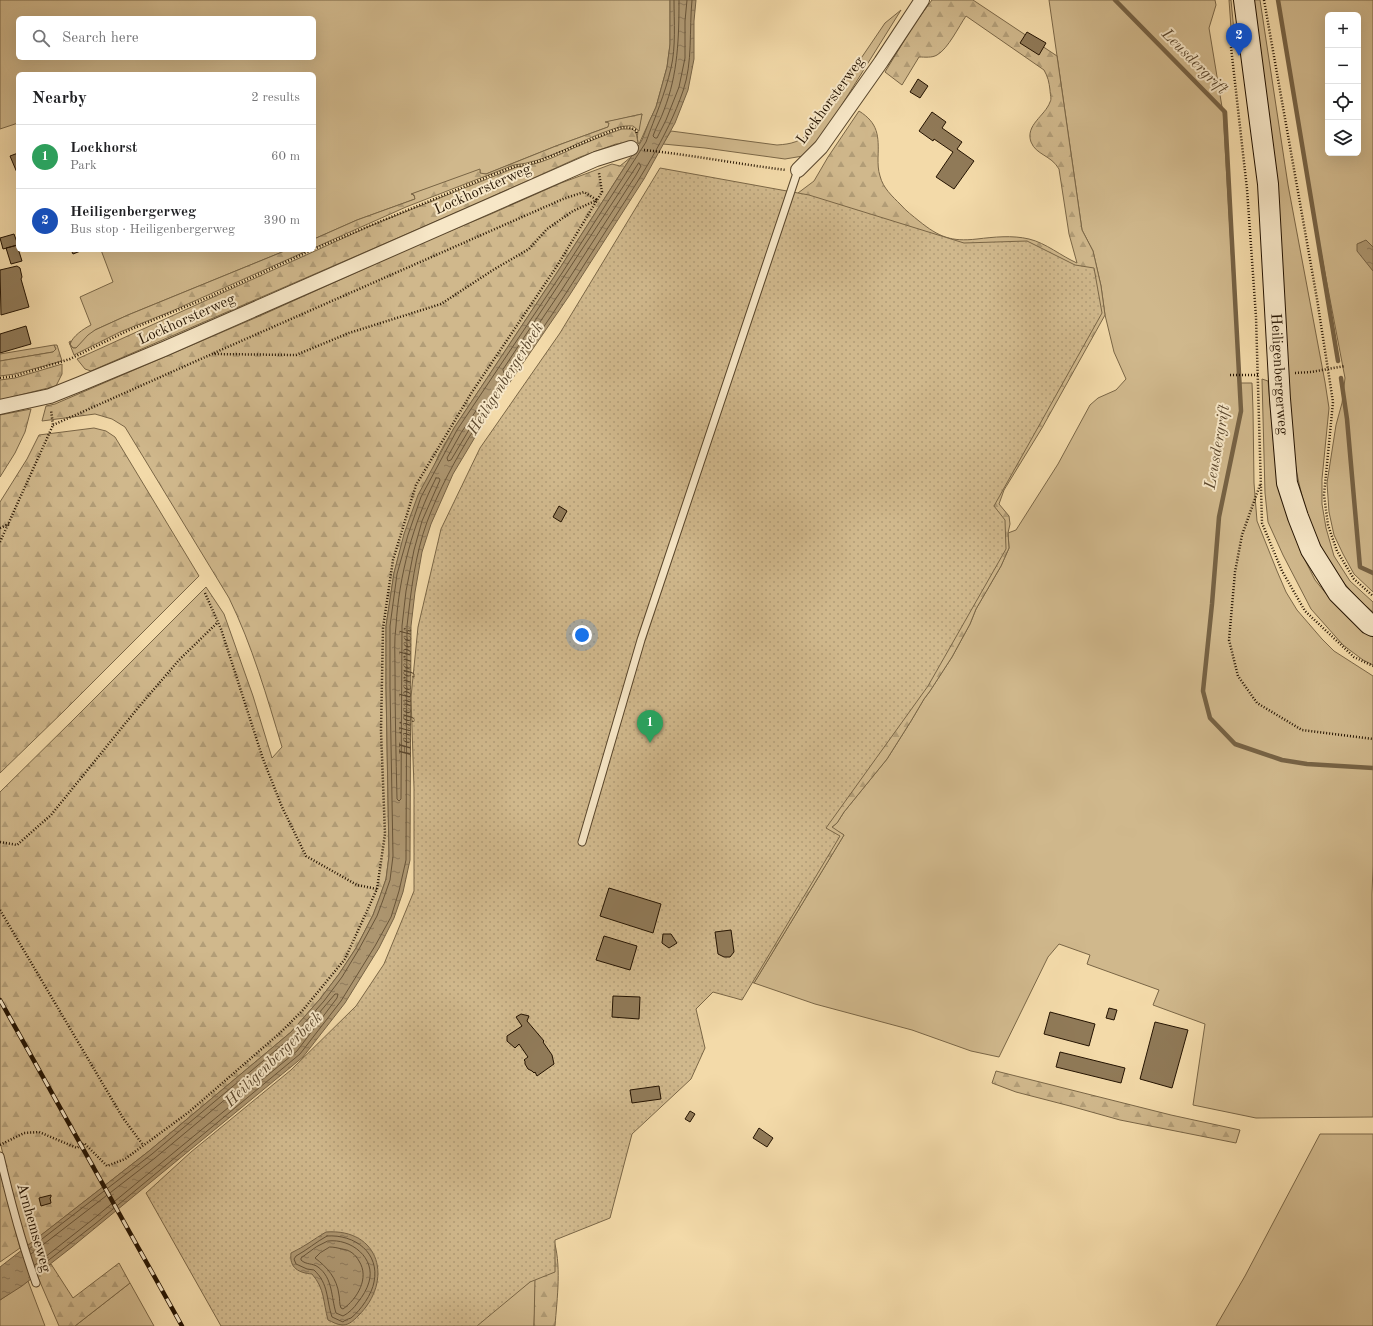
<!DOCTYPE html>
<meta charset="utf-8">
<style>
:root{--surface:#fff;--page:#f2f2f2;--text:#202124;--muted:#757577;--line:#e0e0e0;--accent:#b45309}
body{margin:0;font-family:"Old Standard TT",serif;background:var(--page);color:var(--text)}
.controls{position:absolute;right:12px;top:12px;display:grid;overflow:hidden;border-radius:6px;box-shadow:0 4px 16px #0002}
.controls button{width:36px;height:36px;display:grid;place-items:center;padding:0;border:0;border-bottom:1px solid var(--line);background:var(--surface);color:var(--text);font:20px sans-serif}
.you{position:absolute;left:582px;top:635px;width:14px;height:14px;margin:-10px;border:3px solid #fff;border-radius:50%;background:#1a73e8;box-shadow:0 0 0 6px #1a73e833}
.badge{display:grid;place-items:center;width:26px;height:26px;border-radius:50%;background:var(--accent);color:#fff;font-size:13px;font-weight:700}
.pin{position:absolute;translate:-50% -33px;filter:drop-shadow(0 1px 2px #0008)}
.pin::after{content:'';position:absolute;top:21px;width:14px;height:12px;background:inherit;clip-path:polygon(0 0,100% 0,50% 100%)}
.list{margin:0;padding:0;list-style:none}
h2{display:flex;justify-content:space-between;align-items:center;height:52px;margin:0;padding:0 16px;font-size:17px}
h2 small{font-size:13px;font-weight:400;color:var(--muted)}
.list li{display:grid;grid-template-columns:26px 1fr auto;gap:12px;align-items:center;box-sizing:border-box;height:64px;padding:0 16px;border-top:1px solid var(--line)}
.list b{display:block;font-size:15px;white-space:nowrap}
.list p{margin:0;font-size:13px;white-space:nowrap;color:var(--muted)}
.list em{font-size:13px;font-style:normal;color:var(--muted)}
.icon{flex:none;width:22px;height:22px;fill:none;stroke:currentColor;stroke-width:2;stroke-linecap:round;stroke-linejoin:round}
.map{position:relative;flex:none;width:1373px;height:1326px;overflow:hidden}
.search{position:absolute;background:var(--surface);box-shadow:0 4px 16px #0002;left:16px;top:16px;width:300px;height:44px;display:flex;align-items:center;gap:10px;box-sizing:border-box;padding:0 14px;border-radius:6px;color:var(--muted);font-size:15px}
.panel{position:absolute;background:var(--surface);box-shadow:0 4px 16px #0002;left:16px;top:72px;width:300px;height:180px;border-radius:6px}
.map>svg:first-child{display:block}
.grass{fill:#d0b88c;stroke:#7a6646;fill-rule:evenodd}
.forest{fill:url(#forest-firs);stroke:#7a6646}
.park{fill:url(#park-dots);stroke:#7a6646}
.water{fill:url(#water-ripples);stroke:#766244}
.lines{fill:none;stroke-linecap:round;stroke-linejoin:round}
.shore{stroke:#685438;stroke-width:1}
.stream{stroke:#766244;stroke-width:4.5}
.building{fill:#907a58;stroke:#241301}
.service-casing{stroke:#58452b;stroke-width:9}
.minor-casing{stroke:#58452b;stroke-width:16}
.secondary-casing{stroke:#241301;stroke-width:22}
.path{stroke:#241301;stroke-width:2.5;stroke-dasharray:1 2;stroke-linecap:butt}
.service{stroke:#f7e7c7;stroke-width:7}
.minor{stroke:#f7e7c7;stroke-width:14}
.secondary{stroke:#f7e7c7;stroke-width:20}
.rail-casing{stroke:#241301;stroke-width:4.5}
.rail{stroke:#f7e7c7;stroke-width:3;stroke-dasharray:9;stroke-linecap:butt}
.labels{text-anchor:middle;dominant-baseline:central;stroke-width:4;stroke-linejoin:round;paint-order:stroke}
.street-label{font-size:15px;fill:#241301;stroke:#f7e7c7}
.water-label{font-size:16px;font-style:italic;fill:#5b472d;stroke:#f7e7c7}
</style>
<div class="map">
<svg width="1373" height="1326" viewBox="0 0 1373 1326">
<defs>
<pattern id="forest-firs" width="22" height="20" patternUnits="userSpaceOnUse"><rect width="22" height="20" fill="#d0b88c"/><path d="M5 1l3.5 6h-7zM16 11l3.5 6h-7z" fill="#b29d77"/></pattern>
<pattern id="park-dots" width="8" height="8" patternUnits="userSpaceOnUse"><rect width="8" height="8" fill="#d0b88c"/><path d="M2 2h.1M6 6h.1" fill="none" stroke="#b29d77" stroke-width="1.8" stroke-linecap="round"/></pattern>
<pattern id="water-ripples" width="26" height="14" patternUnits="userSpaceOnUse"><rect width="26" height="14" fill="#ad9670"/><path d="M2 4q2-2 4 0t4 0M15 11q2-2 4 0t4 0" fill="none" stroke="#8d795a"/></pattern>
</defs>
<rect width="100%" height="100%" fill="#f3daa9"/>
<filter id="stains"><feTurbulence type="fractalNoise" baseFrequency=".005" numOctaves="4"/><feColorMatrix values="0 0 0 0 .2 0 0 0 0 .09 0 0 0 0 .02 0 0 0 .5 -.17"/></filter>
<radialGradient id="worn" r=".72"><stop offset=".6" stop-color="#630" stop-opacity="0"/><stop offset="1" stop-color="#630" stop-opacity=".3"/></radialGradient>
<path class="grass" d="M0 0H670V45L667 67 656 107 639 144 638 143C636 133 640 124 642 114L607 122 610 124 608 127 556 146 486 174H482L480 173V170L412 194 415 197V199L357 220 314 239V74H18V123L0 129ZM18 18H314V58H18Z
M1049 0H1215L1216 5 1209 28 1223 113 1239 383H1252L1253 410 1254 483 1257 521 1277 571 1286 592 1297 610 1322 639 1334 651 1373 676V866L1372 894 1373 1117 1256 1118 1193 1105 1205 1024 1153 1005 1159 990 1087 964 1090 955 1059 944 1048 957 999 1057 971 1051 912 1030 815 1004 754 983 844 835 831 828 837 823 844 812 887 759 911 721 924 699 930 691 952 657 970 624 976 609 1001 566 1009 548 1008 533 1016 530 1058 464 1090 405 1098 398 1116 390 1126 379 1114 352 1105 315 1101 286 1093 251 1082 230Z
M1229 0H1231L1235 42H1232Z
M1253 0H1260L1288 185 1325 382 1329 408 1322 479V504L1326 528 1334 556 1350 581 1373 602V612C1271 530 1292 377 1281 261 1274 174 1263 87 1253 0Z
M1278 0H1373V592L1354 574 1343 554 1334 535 1329 512 1327 483 1336 425 1342 403 1345 378 1309 189ZM1328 15H1358V153H1328Z
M901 10 820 140 803 156 785 159 705 148 663 144 671 131 777 145C792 144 799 142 811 132L885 23Z
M101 250H287L128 315 95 330 76 348H73L70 344C73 336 83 329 91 325L80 297 113 282Z
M54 345 56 349 53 352 0 361V354Z
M1262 379 1268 381 1275 458 1300 550 1315 580 1332 601 1350 620 1373 636V665L1363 660 1343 645 1311 609 1283 555 1268 522 1265 493Z
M1320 1134H1373V1326H1216L1245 1276Z
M536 1277 534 1326H473Z
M28 1281 45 1326H0V1300Z
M130 1283 154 1326H75Z"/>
<path class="forest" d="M932 0H973L1057 56 1082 230 1093 251 1101 286 1105 315 1042 428 1004 490 999 504 1009 516 1010 524 1008 533 1009 548 1001 566 976 609 970 624 952 657 930 691 924 699 911 721 887 759 844 812 837 823 832 827 844 835 754 983 723 972 798 193 814 181 828 157 859 111C878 123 879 135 878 158 878 164 878 170 880 176 883 188 892 196 901 205 906 211 913 216 919 221 939 237 951 242 977 239 994 237 1012 235 1029 239 1046 243 1061 256 1077 263L1069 234 1059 169C1051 155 1036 155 1031 142 1025 125 1045 116 1050 102 1052 99 1050 94 1050 90 1049 82 1048 77 1044 70L966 16C959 26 948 49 937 55 932 58 925 57 919 57L902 85 885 72 915 23Z
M642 114 639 131 633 126C622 125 613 129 602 133 574 144 545 162 514 165L406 207 314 248V239L357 220 415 199 414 195 411 194 480 169V173L486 174 556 146 608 127 609 123 605 122Z
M622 129H632L636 132 638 143 616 144 580 157 476 204 91 371 85 369 77 359 370 226 517 167C539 165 559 155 578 146 593 140 607 134 622 129Z
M631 157 558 271 454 428 439 454 399 554 394 573 386 626V687L389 856 386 879 379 899 373 915 356 948 339 974 320 999 291 1032 149 1151 26 1247 0 1142V792L73 720 206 587 224 614 253 696 272 758 282 747C267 697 252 645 229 598L125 427 112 419 95 414 42 421 46 406 55 404 262 315 426 241 491 214 561 183 612 164 620 166Z
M287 250H309L172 311 120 332 74 355 69 342 71 341 70 345 73 348H76L88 335 95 330 128 315Z
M54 345H57L62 361 15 374 0 376V361L53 352 56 349Z
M62 364V374L56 386 0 400V380L15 378Z
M31 409 25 432 15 453 0 477V415Z
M94 428 106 431 115 437 199 576 64 711 0 773V502L27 459 39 435Z
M996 1071 1171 1115 1240 1130 1236 1143 1120 1120 1070 1106 1016 1092 992 1083Z
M0 1169 20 1248 0 1262Z
M553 1238C562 1263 557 1299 555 1326H534L535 1277 473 1326H447Z
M119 1263 130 1283 75 1326H59L37 1275 51 1264 73 1298Z"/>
<path class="park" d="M660 168 809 195 964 243 1027 241 1075 265 1094 268 1102 313 994 506 1005 520 1006 549 928 686 826 828 840 836 742 1000 713 992 696 1009 705 1048 691 1079 632 1134 610 1218 555 1240V1272L530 1282 477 1326H221L146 1193 191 1152 291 1070 356 1006 384 964 414 891V788L411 697 418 627 441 529 480 448 560 333Z"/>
<path class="water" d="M670 0H696L694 21V59L688 90 675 123 644 179 569 296 493 407 453 474 431 524 422 552 415 592 411 626 410 860 403 892 394 918 379 948 345 1003 303 1057 72 1247 22 1286 0 1300V1267L149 1151 291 1032 320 999 339 974 356 948 373 915 379 899 386 879 389 856 386 687V626L394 573 404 534 418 495 454 428 558 271 642 140 649 122 656 107 667 67 670 44Z
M1366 240 1373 247V271L1357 251V244Z
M326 1232C380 1228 394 1281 358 1316 354 1320 349 1325 343 1325 337 1325 333 1322 328 1320 323 1302 325 1289 312 1274 299 1273 289 1268 291 1253 304 1247 314 1239 326 1232Z"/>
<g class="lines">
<g class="shore">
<path d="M679 0C679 38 678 74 664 110 661 119 656 127 653 136L655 138H657L666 120 679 87 685 58V21L687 0"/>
<path d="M639 163 641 166 636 175 561 291 506 372 504 373 503 370Z"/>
<path d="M477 410 479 411V413L451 460 448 461 447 458 461 433Z"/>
<path d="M436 478H439L440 480 422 521 414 550 406 591 402 626 401 799 399 801 397 799C396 756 395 712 395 669 395 655 394 640 396 626 399 576 413 523 436 478Z"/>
<path d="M327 1236C355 1234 380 1253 374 1282 372 1294 361 1310 351 1318 348 1319 345 1320 343 1322L332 1317C326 1299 329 1284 314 1270L307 1269 296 1264 294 1259 296 1256C307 1250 316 1242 327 1236Z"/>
<path d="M328 1241C351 1238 376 1258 369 1282 367 1289 363 1296 358 1302 354 1308 349 1313 343 1316L336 1313C331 1297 333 1278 318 1267 313 1263 306 1265 301 1260V1258L316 1247Z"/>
<path d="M330 1247C334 1247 338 1248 342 1249 350 1250 355 1254 359 1261 370 1278 357 1299 343 1309L341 1308C339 1304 340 1299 339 1295 337 1278 327 1267 315 1258L320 1253Z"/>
<path d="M29 1249 152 1154 294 1035 324 1001 342 977 359 949 377 916 383 900 390 880 393 856 390 687V626L397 574 408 535 421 497 457 430 562 273 646 142C655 117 665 94 671 68 676 47 674 22 674 0"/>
<path d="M31 1254 155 1158 270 1062 298 1038 335 994H338L337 998 297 1051 92 1220 35 1265"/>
<path id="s1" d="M36 1270 95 1224 300 1054 341 1001 375 946 391 917 399 891 406 860 407 626C411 591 415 555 427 522 451 457 493 400 532 344 560 304 585 263 611 223 638 181 667 138 683 91 693 62 689 30 692 0"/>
</g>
<path class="stream" d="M1115 0 1225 112 1241 411 1219 517 1212 604 1203 691 1210 718 1235 744 1282 760 1307 764 1373 768
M1278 0 1338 361
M1341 378 1347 419 1360 567 1373 573"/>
</g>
<path class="building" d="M1027 32 1046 43 1039 55 1020 43Z
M918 79 928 86 920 98 910 92Z
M932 112 946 122 942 128 962 142 957 149 974 161 954 189 936 177 953 152 934 139 933 141 919 131Z
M18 153V175L10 156Z
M14 234 18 245 3 249 0 238Z
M17 245 22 261 11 264 6 248Z
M71 250H83L73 254Z
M17 266 20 268 22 277 21 279 29 307 1 315 0 270Z
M26 326 31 344 0 353V334Z
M559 506 567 511 561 522 553 517Z
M609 888 661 904 653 933 600 916Z
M731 930 734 952 730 957H724L718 954 715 932Z
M663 934H671L677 943 669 948 662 943Z
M604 936 637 946 630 970 596 960Z
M613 996 640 997 639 1019 612 1017Z
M1109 1008 1117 1010 1114 1020 1106 1018Z
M1050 1012 1095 1024 1089 1046 1044 1034Z
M521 1014 529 1016 527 1021 544 1041 543 1042 552 1055 554 1064 537 1076 535 1072 534 1073 532 1071 528 1069 525 1064V1061L524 1060 528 1057 519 1044 515 1048 507 1041V1036L522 1026 516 1017Z
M1155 1022 1188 1030 1172 1088 1140 1079Z
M1060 1052 1125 1068 1121 1083 1056 1067Z
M659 1086 661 1099 632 1103 630 1090Z
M690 1111 695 1114 690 1122 685 1119Z
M759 1128 773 1138 767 1147 753 1138Z
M51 1195V1197L50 1198 51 1203 41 1206 39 1198Z"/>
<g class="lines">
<defs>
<path id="service" d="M582 842 641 640 798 170
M0 1156C10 1199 21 1241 36 1283"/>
<path id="minor" d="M798 170 821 147 881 62 922 0
M0 407 50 396 80 384 164 349 596 159 631 148"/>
<g id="secondary">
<path id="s2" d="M1244 0 1268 184 1280 399 1287 483 1298 517 1311 550 1338 593 1369 624 1373 626"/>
</g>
</defs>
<use href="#service" class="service-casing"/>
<use href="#minor" class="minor-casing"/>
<use href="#secondary" class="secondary-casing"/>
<path class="path" d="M1264 0 1317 299 1333 402 1324 495 1328 525 1337 551 1354 579 1373 596
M1231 47 1247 189 1256 317 1262 523 1282 571 1305 611 1354 657 1373 666
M644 150C692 155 738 164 786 170
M314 249 492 175 516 166 526 165 539 161 619 128C625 127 630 127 636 130L637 135
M214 353 563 199 584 192 597 200
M1295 373 1311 372 1345 366
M1230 375H1258
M0 378 15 376 70 359 127 331 209 297 312 250
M53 425 212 354 296 355 349 333 441 304 493 270 529 249 547 229 573 211 597 200
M1260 485 1242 535 1235 572 1229 640 1238 676 1257 703 1302 730 1373 739
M0 528 9 524
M0 542 53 425 51 410
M205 593 221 629 263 759 282 807 306 856 357 885 377 889
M0 842 17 845 51 815 137 709 179 660 218 622
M0 910 123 1118 143 1145
M0 1145 24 1133 39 1132 77 1148 84 1143 107 1166 125 1159 189 1112 280 1033 303 1010 345 959 377 889 385 834 381 731 383 628 393 560 416 485 472 392 557 266 602 192 599 173"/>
<use href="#service" class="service"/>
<use href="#minor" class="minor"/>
<use href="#secondary" class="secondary"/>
<defs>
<path id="rail" d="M0 1000 182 1326"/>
</defs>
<use href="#rail" class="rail-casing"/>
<use href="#rail" class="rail"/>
</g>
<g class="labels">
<g class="street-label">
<text transform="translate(831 101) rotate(-54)">Lockhorsterweg</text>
<text transform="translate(483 190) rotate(-24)">Lockhorsterweg</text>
<text transform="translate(187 320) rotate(-24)">Lockhorsterweg</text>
<text stroke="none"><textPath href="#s2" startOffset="376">Heiligenbergerweg</textPath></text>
<text transform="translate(33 1228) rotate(74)">Arnhemseweg</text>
</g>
<g class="water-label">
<text transform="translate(1194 62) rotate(45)">Leusdergrift</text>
<text transform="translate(506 379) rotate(-58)">Heiligenbergerbeek</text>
<text transform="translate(1218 447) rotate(-80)">Leusdergrift</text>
<text stroke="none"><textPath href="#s1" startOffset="733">Heiligenbergerbeek</textPath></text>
<text transform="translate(274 1060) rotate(-44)">Heiligenbergerbeek</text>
</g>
</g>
<rect width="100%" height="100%" filter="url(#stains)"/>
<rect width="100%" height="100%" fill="url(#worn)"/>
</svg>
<div class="controls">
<button>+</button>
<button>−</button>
<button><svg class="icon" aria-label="locate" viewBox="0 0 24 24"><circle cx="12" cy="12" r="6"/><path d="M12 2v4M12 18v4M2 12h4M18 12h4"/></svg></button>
<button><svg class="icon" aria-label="layers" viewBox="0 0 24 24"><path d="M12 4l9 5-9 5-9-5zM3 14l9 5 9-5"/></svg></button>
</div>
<div class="you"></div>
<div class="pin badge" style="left:650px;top:743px;background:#2e9e5b">1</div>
<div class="pin badge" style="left:1239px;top:56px;background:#1a4fb4">2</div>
<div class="search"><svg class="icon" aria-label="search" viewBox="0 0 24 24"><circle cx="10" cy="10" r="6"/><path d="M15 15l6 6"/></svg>Search here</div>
<section class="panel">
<h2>Nearby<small>2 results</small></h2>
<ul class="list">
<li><span class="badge" style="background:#2e9e5b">1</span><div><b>Lockhorst</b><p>Park</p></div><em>60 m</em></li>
<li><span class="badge" style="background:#1a4fb4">2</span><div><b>Heiligenbergerweg</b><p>Bus stop · Heiligenbergerweg</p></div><em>390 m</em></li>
</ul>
</section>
</div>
